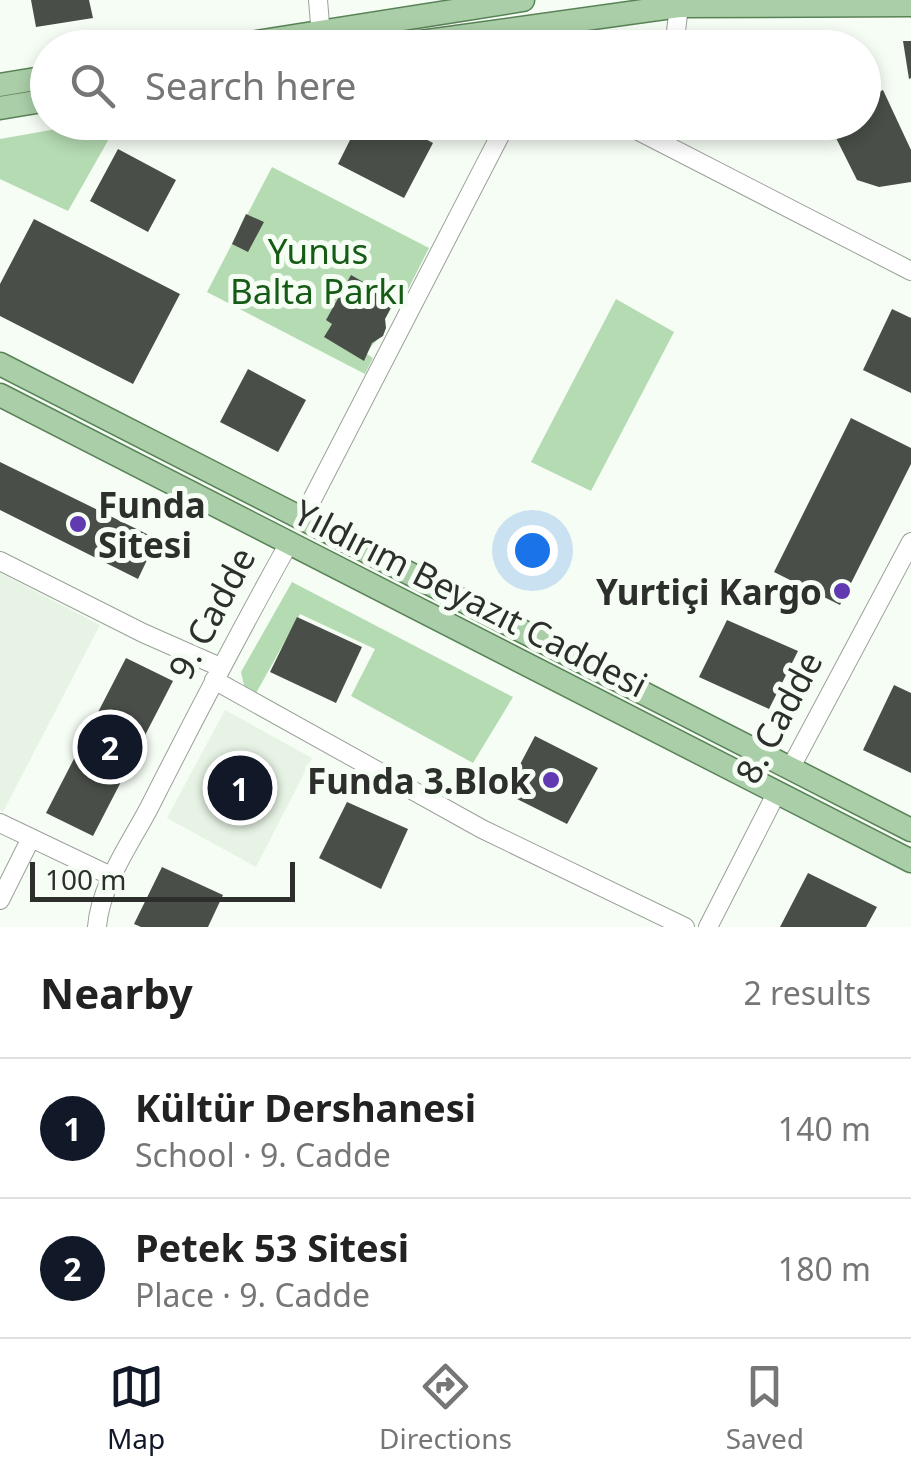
<!DOCTYPE html>
<meta charset="utf-8">
<style>
:root{--surface:#fff;--page:#f2f2f2;--text:#222;--muted:#767676;--line:#e0e0e0;--accent:#111827}
body{margin:0;font-family:"Noto Sans",sans-serif;background:var(--page);color:var(--text)}
.scale{position:absolute;left:30px;bottom:25px;width:265px;box-sizing:border-box;padding-left:10px;border:5px solid #2c2f2b;border-top:0;font-size:28px;line-height:35px;white-space:nowrap;color:#2c2f2b;-webkit-text-stroke:8px #f5fdf4;paint-order:stroke}
.you{position:absolute;left:532px;top:550px;width:35px;height:35px;margin:-25px;border:8px solid #fff;border-radius:50%;background:#1a73e8;box-shadow:0 0 0 15px #1a73e833}
.badge{display:grid;place-items:center;width:65px;height:65px;border-radius:50%;background:var(--accent);color:#fff;font-size:32px;font-weight:700}
.pin{position:absolute;translate:-50% -50%;border:5px solid #fff;box-shadow:0 2px 10px #0006}
.list{margin:0;padding:0;list-style:none}
h2{display:flex;justify-content:space-between;align-items:center;height:130px;margin:0;padding:0 40px;font-size:42px}
h2 small{font-size:32px;font-weight:400;color:var(--muted)}
.list li{display:grid;grid-template-columns:65px 1fr auto;gap:30px;align-items:center;box-sizing:border-box;height:140px;padding:0 40px;border-top:2px solid var(--line)}
.list b{display:block;font-size:38px;white-space:nowrap}
.list p{margin:0;font-size:32px;white-space:nowrap;color:var(--muted)}
.list em{font-size:32px;font-style:normal;color:var(--muted)}
.icon{flex:none;width:55px;height:55px;fill:none;stroke:currentColor;stroke-width:2;stroke-linecap:round;stroke-linejoin:round}
.map{position:relative;flex:none;width:911px;height:927px;overflow:hidden}
.search{position:absolute;background:var(--surface);box-shadow:0 5px 15px #0003;left:30px;right:30px;top:30px;height:110px;display:flex;align-items:center;gap:25px;box-sizing:border-box;padding:0 35px;border-radius:55px;color:var(--muted);font-size:38px}
.sheet{height:410px;background:var(--surface)}
nav{display:flex;justify-content:space-around;align-items:center;box-sizing:border-box;height:140px;border-top:2px solid var(--line);background:var(--surface);font-size:28px;color:var(--muted)}
nav a{display:grid;justify-items:center;gap:5px}
nav .on{color:var(--accent)}
.map>svg:first-child{display:block}
.built{fill:#e7f4e5}
.green{fill:#b5dbb2}
.building{fill:#494f48}
.lines{fill:none;stroke-linecap:round;stroke-linejoin:round}
.minor-casing{stroke:#9aa199;stroke-width:20}
.major-casing{stroke:#5a8257;stroke-width:25}
.minor{stroke:#fff;stroke-width:18}
.major{stroke:#aacfa8;stroke-width:22}
.poi-dot{fill:#613ab2;stroke:#f5fdf4;stroke-width:4}
.labels{text-anchor:middle;dominant-baseline:central;stroke-width:10;stroke-linejoin:round;paint-order:stroke}
.park-label{font-size:35px;fill:#165b15;stroke:#f5fdf4}
.poi-label{font-size:35px;font-weight:bold;fill:#2c2f2b;stroke:#f5fdf4;text-anchor:end}
.street-label{font-size:35px;fill:#2c2f2b;stroke:#f5fdf4}
</style>
<div class="map">
<svg width="911" height="927" viewBox="0 0 911 927">
<rect width="100%" height="100%" fill="#f5fdf4"/>
<path class="built" d="M0 573 100 625 3 812 0 810Z
M225 710 312 758 256 867 167 818Z"/>
<path class="green" d="M90 123H118L68 211 0 179V139Z
M272 167 429 248 399 307 391 309 385 319C388 337 373 339 367 354L373 358 365 374 207 292Z
M616 299 674 332 591 491 531 462Z
M292 582 513 697 473 763 351 696 375 649 300 614 255 695 245 690 241 672Z"/>
<path class="building" d="M31 0H89L93 18 36 27Z
M903 41H911V78L909 79Z
M792 42 803 48H773L772 45Z
M883 90 911 150V182L879 187 857 180 828 122H864V99Z
M359 122H394L433 143 404 198 338 164Z
M772 122H804L805 132 785 135Z
M118 149 176 180 148 232 90 201Z
M246 214 264 222 248 252 232 244Z
M34 219 180 294 133 384 0 316V284Z
M351 275 395 300 385 319 386 328 383 336 372 343 364 361 324 337 332 324 326 320Z
M892 309 911 318V393L863 370Z
M248 369 306 400 278 452 220 422Z
M851 418 911 448V464L840 605 774 572Z
M0 462 157 539 138 579 0 510Z
M297 617 362 647 336 703 270 672Z
M727 620 798 651 769 709 699 677Z
M126 658 173 681 93 836 46 813Z
M894 685 911 693V773L863 750Z
M535 736 598 768 567 824 505 793Z
M347 802 408 829 381 889 319 858Z
M162 867 223 895 208 927H141L134 924Z
M808 873 877 907 866 927H780Z"/>
<g class="lines">
<defs>
<path id="minor" d="M318 0 322 48
M674 48 679 6
M621 122 911 271
M302 519 507 122
M0 561 143 633 220 667
M214 680 482 829 685 927
M790 769 911 542
M0 823 113 877
M0 900 31 838
M97 927C100 886 130 844 149 808 194 719 240 631 289 543
M708 927 776 794"/>
<path id="major" d="M219 48 523 0
M377 48 679 6 911 5
M0 85 48 77
M0 108 48 100
M0 364 911 830
M0 395 911 861"/>
</defs>
<use href="#minor" class="minor-casing"/>
<use href="#major" class="major-casing"/>
<use href="#minor" class="minor"/>
<use href="#major" class="major"/>
</g>
<g class="poi-dot">
<circle cx="78" cy="524" r="10"/>
<circle cx="842" cy="591" r="10"/>
<circle cx="551" cy="780" r="10"/>
</g>
<g class="labels">
<g class="park-label">
<text x="318" y="250">Yunus<tspan x="318" dy="40">Balta Parkı</tspan></text>
</g>
<g class="poi-label">
<text x="98" y="504" text-anchor="start">Funda<tspan x="98" dy="40">Sitesi</tspan></text>
<text x="822" y="591">Yurtiçi Kargo</text>
<text x="531" y="780">Funda 3.Blok</text>
</g>
<g class="street-label">
<text transform="translate(471 598) rotate(27)">Yıldırım Beyazıt Caddesi</text>
<text transform="translate(211 613) rotate(-62)">9. Cadde</text>
<text transform="translate(778 717) rotate(-62)">8. Cadde</text>
</g>
</g>
</svg>
<div class="scale">100 m</div>
<div class="you"></div>
<div class="pin badge" style="left:240px;top:788px">1</div>
<div class="pin badge" style="left:110px;top:747px">2</div>
<div class="search"><svg class="icon" aria-label="search" viewBox="0 0 24 24"><circle cx="10" cy="10" r="6"/><path d="M15 15l6 6"/></svg>Search here</div>
</div>
<section class="sheet">
<h2>Nearby<small>2 results</small></h2>
<ul class="list">
<li><span class="badge">1</span><div><b>Kültür Dershanesi</b><p>School · 9. Cadde</p></div><em>140 m</em></li>
<li><span class="badge">2</span><div><b>Petek 53 Sitesi</b><p>Place · 9. Cadde</p></div><em>180 m</em></li>
</ul>
</section>
<nav>
<a class="on"><svg class="icon" aria-label="map" viewBox="0 0 24 24"><path d="M3 6l6-2 6 2 6-2v14l-6 2-6-2-6 2zM9 4v14M15 6v14"/></svg>Map</a>
<a><svg class="icon" aria-label="directions" viewBox="0 0 24 24"><path d="M12 3l9 9-9 9-9-9zM9 14v-3h6M13 9l2 2-2 2"/></svg>Directions</a>
<a><svg class="icon" aria-label="saved" viewBox="0 0 24 24"><path d="M7 4h10v16l-5-4-5 4z"/></svg>Saved</a>
</nav>
